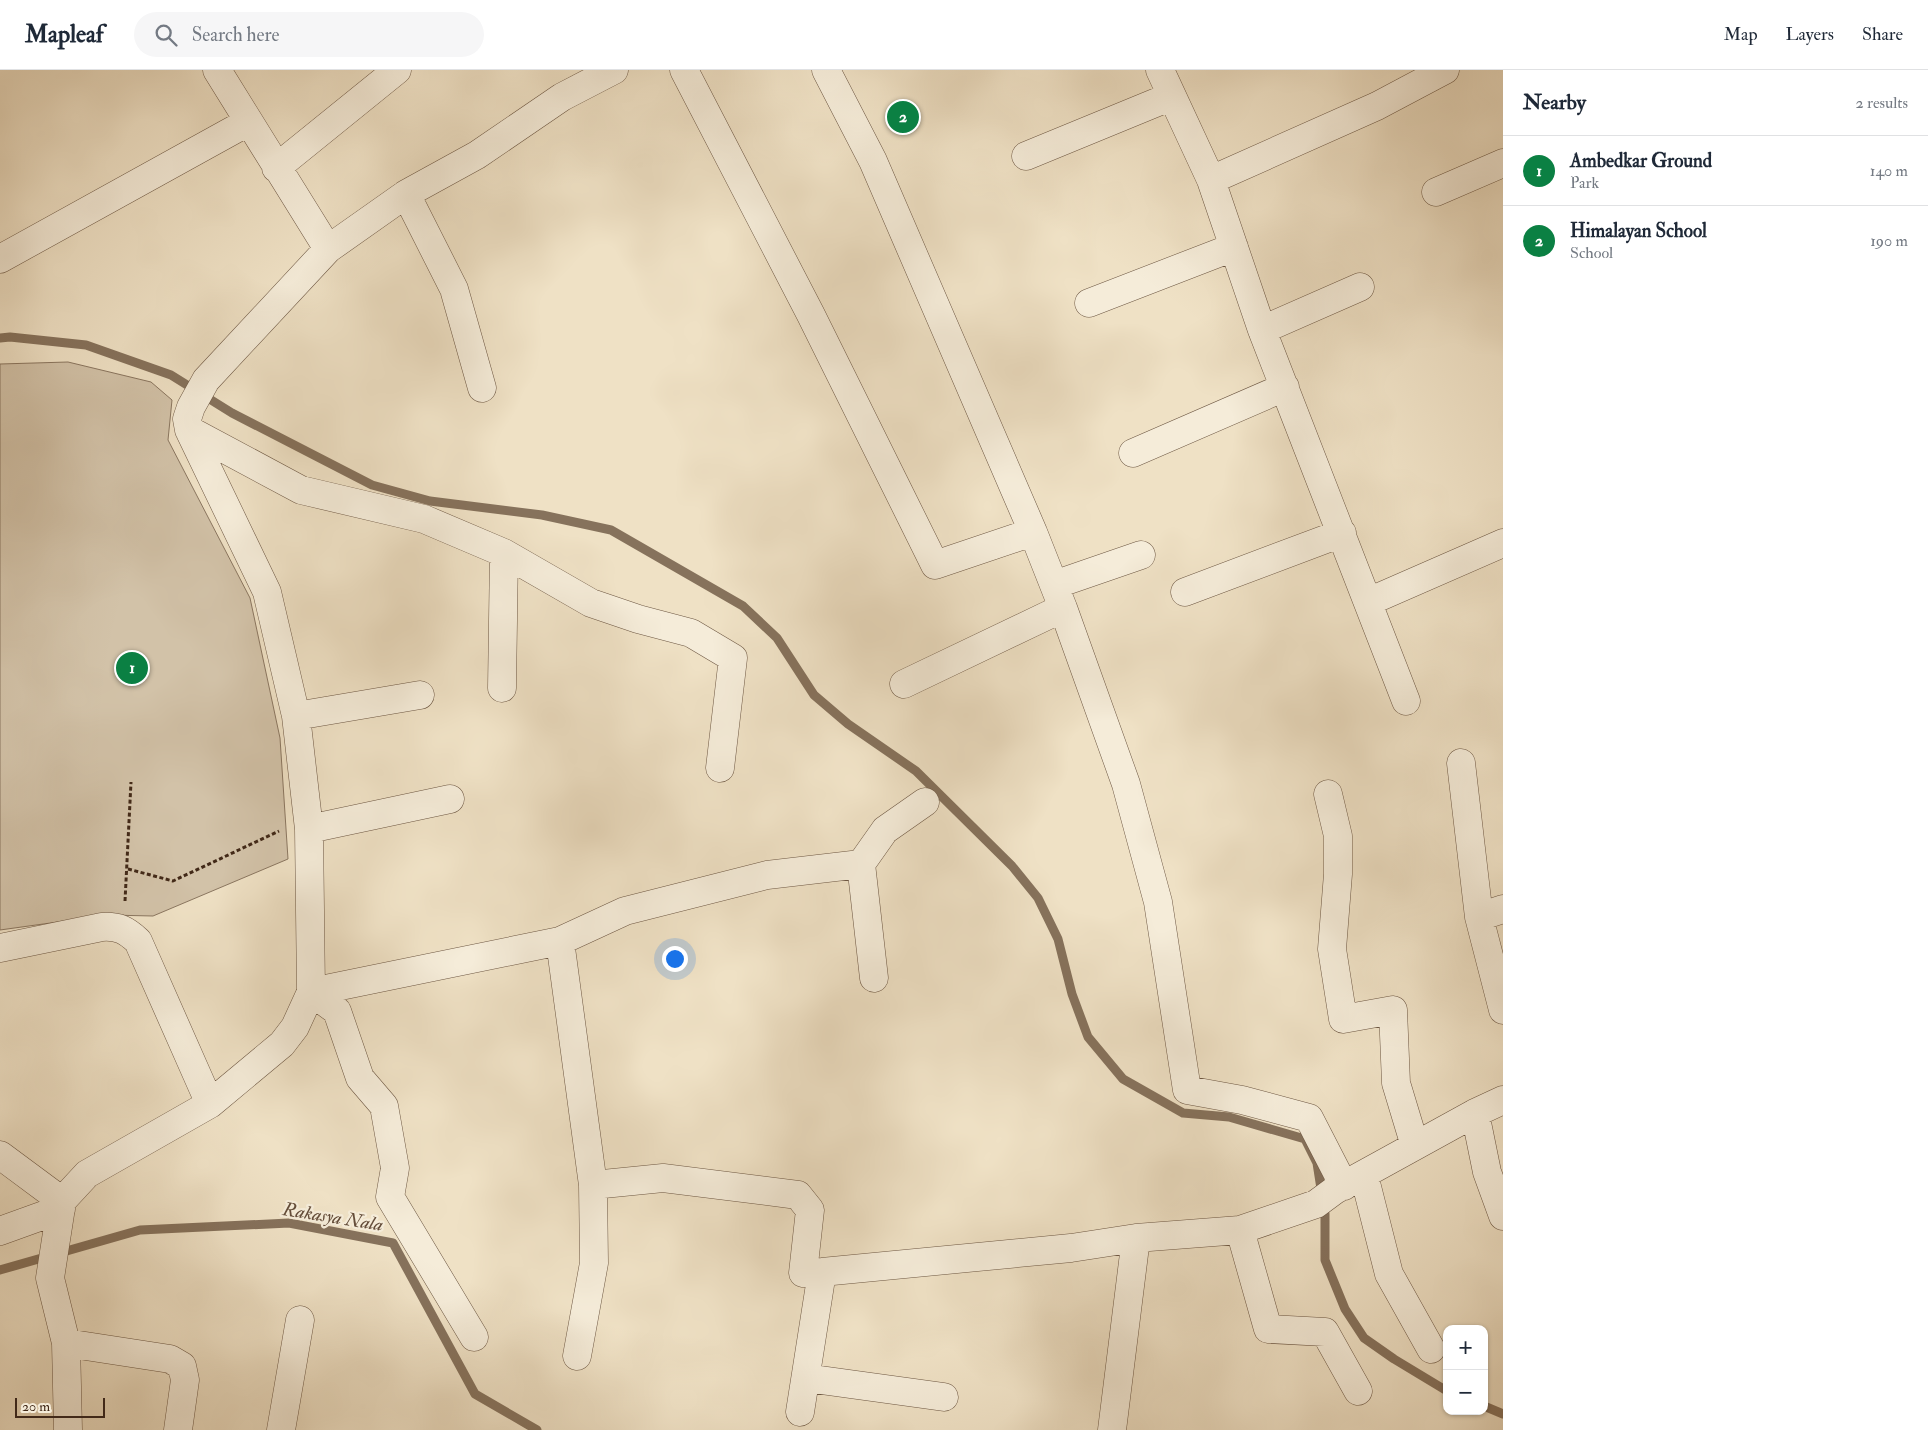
<!DOCTYPE html>
<meta charset="utf-8">
<style>
:root{--surface:#fff;--page:#f6f6f7;--text:#1f2937;--muted:#747a83;--line:#e0e1e3;--accent:#0b8043}
body{margin:0;font-family:"IM FELL Double Pica",serif;background:var(--page);color:var(--text)}
.controls{position:absolute;right:15px;bottom:15px;display:grid;overflow:hidden;border-radius:10px;box-shadow:0 1px 4px #0004}
.controls button{width:45px;height:45px;display:grid;place-items:center;padding:0;border:0;border-bottom:1px solid var(--line);background:var(--surface);color:var(--text);font:25px sans-serif}
.scale{position:absolute;left:15px;bottom:12px;width:90px;box-sizing:border-box;padding-left:5px;border:2px solid #422918;border-top:0;font-size:14px;line-height:18px;white-space:nowrap;color:#422918;-webkit-text-stroke:4px #f5ecd9;paint-order:stroke}
.you{position:absolute;left:674px;top:888px;width:18px;height:18px;margin:-12px;border:4px solid #fff;border-radius:50%;background:#1a73e8;box-shadow:0 0 0 8px #1a73e833}
.badge{display:grid;place-items:center;width:32px;height:32px;border-radius:50%;background:var(--accent);color:#fff;font-size:16px;font-weight:700}
.pin{position:absolute;translate:-50% -50%;border:2px solid #fff;box-shadow:0 1px 5px #0006}
.list{margin:0;padding:0;list-style:none}
h2{display:flex;justify-content:space-between;align-items:center;height:65px;margin:0;padding:0 20px;font-size:21px}
h2 small{font-size:16px;font-weight:400;color:var(--muted)}
.list li{display:grid;grid-template-columns:32px 1fr auto;gap:15px;align-items:center;box-sizing:border-box;height:70px;padding:0 20px;border-top:1px solid var(--line)}
.list b{display:block;font-size:19px;white-space:nowrap}
.list p{margin:0;font-size:16px;white-space:nowrap;color:var(--muted)}
.list em{font-size:16px;font-style:normal;color:var(--muted)}
.icon{flex:none;width:28px;height:28px;fill:none;stroke:currentColor;stroke-width:2;stroke-linecap:round;stroke-linejoin:round}
.map{position:relative;flex:none;width:1503px;height:1360px;overflow:hidden}
header{display:flex;align-items:center;gap:30px;box-sizing:border-box;height:70px;padding:0 25px;background:var(--surface);border-bottom:1px solid var(--line)}
header strong{font-size:24px}
nav{display:flex;gap:28px;margin-inline-start:auto;font-size:18px}
.search{width:350px;height:45px;background:var(--page);display:flex;align-items:center;gap:12px;box-sizing:border-box;padding:0 18px;border-radius:28px;color:var(--muted);font-size:19px}
main{display:flex}
aside{flex:1;background:var(--surface)}
.map>svg:first-child{display:block}
.park{fill:#d2c2a8;stroke:#8a7660}
.lines{fill:none;stroke-linecap:round;stroke-linejoin:round}
.stream{stroke:#86725c;stroke-width:9}
.minor-casing{stroke:#6d5743;stroke-width:29}
.path{stroke:#422918;stroke-width:3;stroke-dasharray:4 2.5;stroke-linecap:butt}
.minor{stroke:#f5ecd9;stroke-width:28}
.labels{text-anchor:middle;dominant-baseline:central;stroke-width:4.5;stroke-linejoin:round;paint-order:stroke}
.water-label{font-size:19px;font-style:italic;fill:#644d3a;stroke:#f5ecd9}
</style>
<header>
<strong>Mapleaf</strong>
<div class="search"><svg class="icon" aria-label="search" viewBox="0 0 24 24"><circle cx="10" cy="10" r="6"/><path d="M15 15l6 6"/></svg>Search here</div>
<nav><a>Map</a><a>Layers</a><a>Share</a></nav>
</header>
<main>
<div class="map">
<svg width="1503" height="1360" viewBox="0 0 1503 1360">
<rect width="100%" height="100%" fill="#efe1c5"/>
<filter id="stains"><feTurbulence type="fractalNoise" baseFrequency=".004" numOctaves="4"/><feColorMatrix values="0 0 0 0 .2 0 0 0 0 .09 0 0 0 0 .02 0 0 0 .5 -.17"/></filter>
<radialGradient id="worn" r=".72"><stop offset=".6" stop-color="#630" stop-opacity="0"/><stop offset="1" stop-color="#630" stop-opacity=".3"/></radialGradient>
<path class="park" d="M68 292 151 312 172 330 168 370 250 528 280 668 288 789 153 846 108 845 0 860V294Z"/>
<g class="lines">
<path class="stream" d="M0 268 10 267 86 275 171 305 232 343 372 415 430 431 542 445 611 460 743 536 777 568 814 625 848 654 916 701 1012 796 1038 828 1058 869 1072 924 1088 967 1123 1009 1183 1043 1229 1047 1305 1069 1317 1093 1325 1144V1190L1345 1239 1364 1268 1394 1289 1447 1321
M0 1200 140 1160 289 1153 393 1173 475 1324 537 1360
M1484 1336 1503 1344"/>
<defs>
<path id="minor" d="M217 0 328 179
M684 0 811 245 935 495 1033 462
M826 0 873 91 1033 462 1063 538 1126 714 1158 832 1187 1020 1242 1030 1309 1048 1344 1116
M1160 0 1211 110 1262 260 1406 631
M1026 86 1172 26
M276 98 397 0
M1211 110 1377 36 1445 0
M1436 122 1503 93
M406 124 454 219 482 318
M0 189 248 52
M1089 233 1234 177
M1262 260 1360 217
M189 360 301 420 424 449 504 483 591 533 638 549 691 563 733 588 720 698
M1133 383 1285 317
M1054 515 1141 485
M1185 522 1342 463
M1368 532 1503 473
M904 614 1063 538
M502 618 504 483
M296 646 420 625
M1461 693 1479 847 1503 940
M1328 724 1338 766V804L1332 879 1343 949 1393 940 1396 1013 1415 1076
M309 759 450 729
M861 794 874 908
M1479 847 1503 839
M560 871 593 1115 594 1193 577 1286
M0 878 102 857C119 856 126 860 138 871L210 1034
M311 922 560 871 625 841 767 805 861 794 885 760 925 732
M311 922 337 941 360 1008 384 1036 395 1098 390 1127 474 1267
M1475 1043 1487 1102 1503 1146
M0 1085 62 1131
M1364 1105 1389 1204 1431 1279
M593 1115 663 1108 798 1125 810 1140 803 1203 822 1202 1071 1178 1136 1168 1240 1160 1316 1134 1335 1120 1475 1043 1503 1030
M1240 1160 1268 1259 1325 1262 1358 1321
M0 1161 61 1139
M66 1273 170 1289 182 1296 185 1310 178 1360
M806 1308 944 1327
M800 1342 822 1202
M68 1360 66 1273 50 1208 62 1131 87 1104 210 1034 282 974 295 957 311 922 309 759 296 646 267 522 189 360 187 349 191 337 206 310 328 179 406 124 477 85 562 27 614 0
M281 1360 300 1250
M1112 1360 1136 1168"/>
</defs>
<use href="#minor" class="minor-casing"/>
<path class="path" d="M128 799 173 811 279 761
M125 831 131 712"/>
<use href="#minor" class="minor"/>
</g>
<g class="labels">
<g class="water-label">
<text transform="translate(333 1147) rotate(9)">Rakasya Nala</text>
</g>
</g>
<rect width="100%" height="100%" filter="url(#stains)"/>
<rect width="100%" height="100%" fill="url(#worn)"/>
</svg>
<div class="controls">
<button>+</button>
<button>−</button>
</div>
<div class="scale">20 m</div>
<div class="you"></div>
<div class="pin badge" style="left:132px;top:598px">1</div>
<div class="pin badge" style="left:903px;top:47px">2</div>
</div>
<aside>
<h2>Nearby<small>2 results</small></h2>
<ul class="list">
<li><span class="badge">1</span><div><b>Ambedkar Ground</b><p>Park</p></div><em>140 m</em></li>
<li><span class="badge">2</span><div><b>Himalayan School</b><p>School</p></div><em>190 m</em></li>
</ul>
</aside>
</main>
